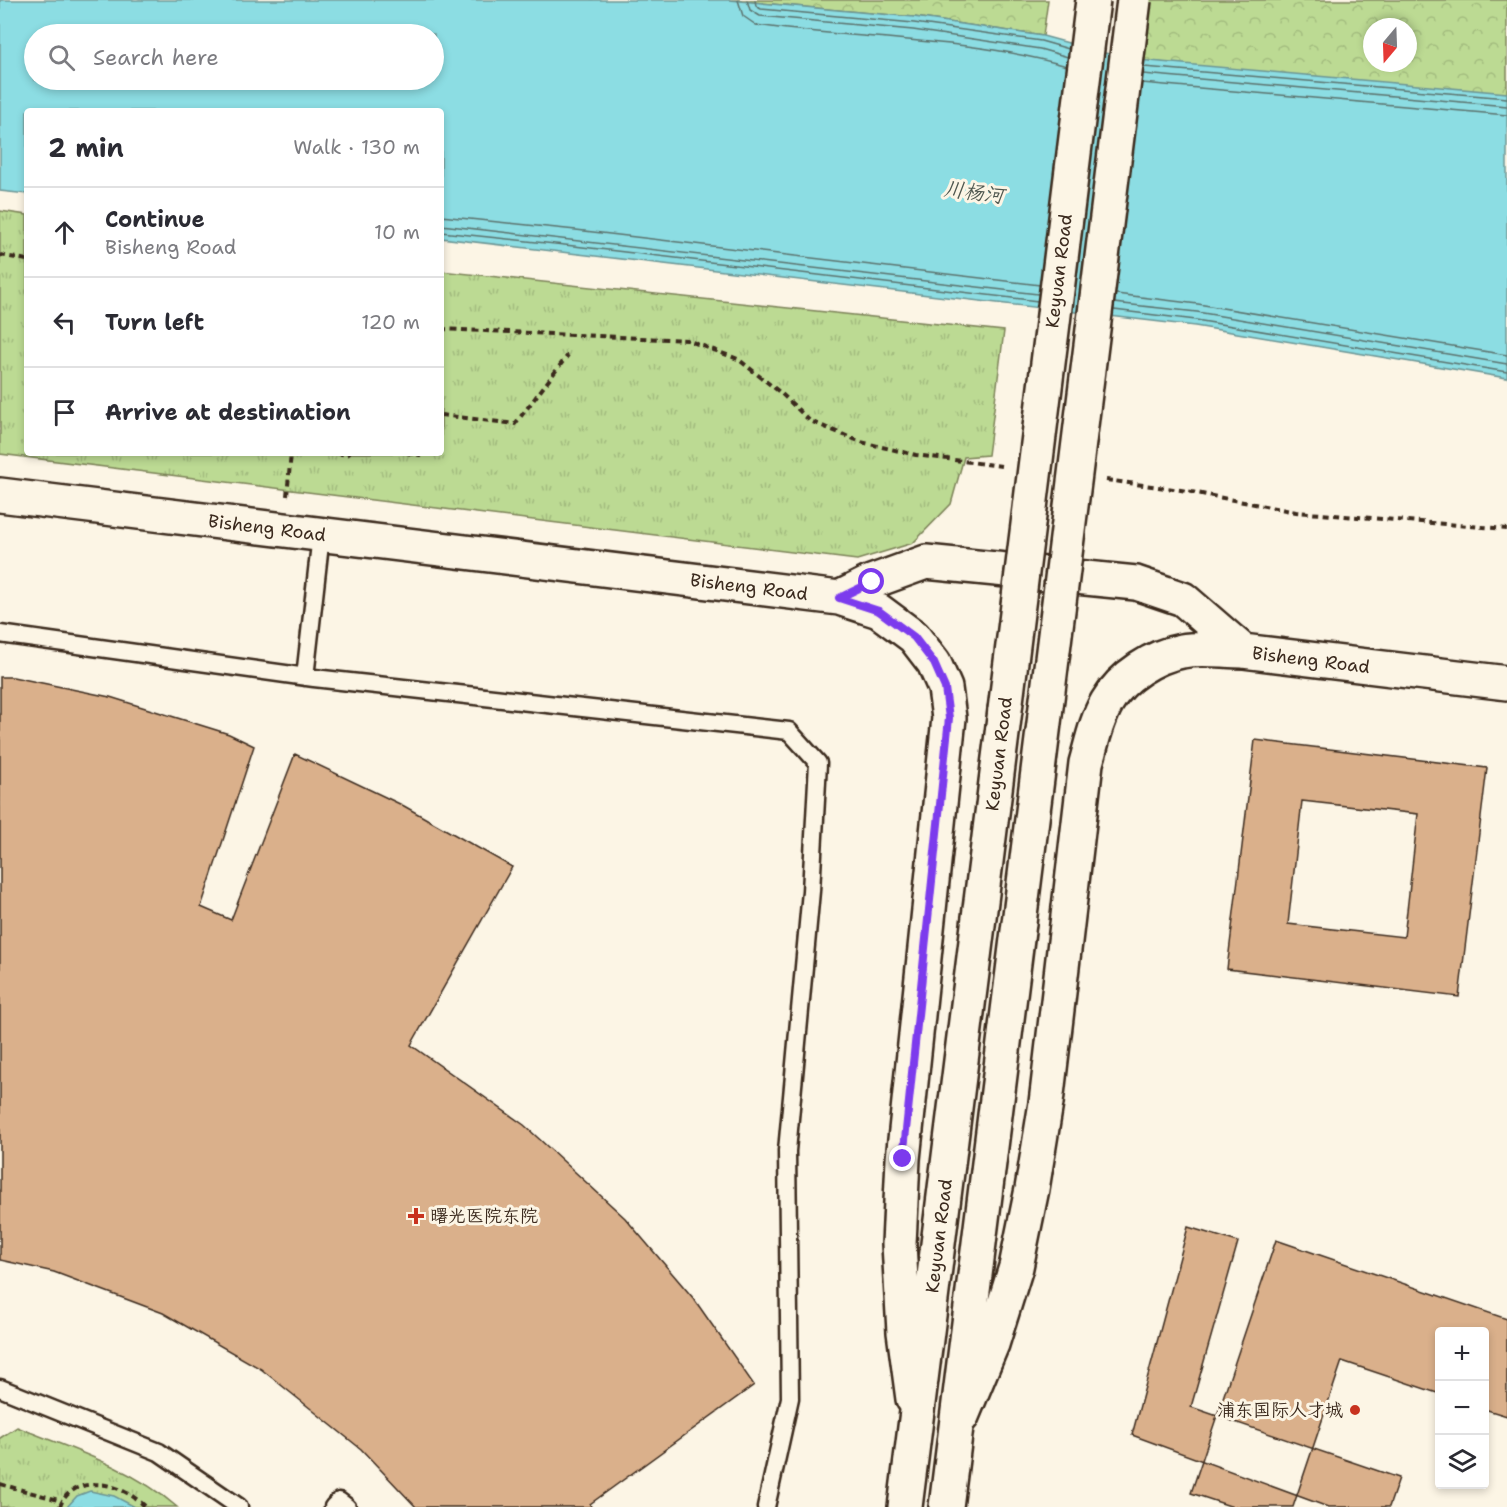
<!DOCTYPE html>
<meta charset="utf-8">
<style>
:root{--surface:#fff;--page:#f7f7f7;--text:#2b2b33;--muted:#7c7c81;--line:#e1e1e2}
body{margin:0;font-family:"Shantell Sans","LXGW WenKai TC",sans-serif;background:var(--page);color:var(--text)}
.controls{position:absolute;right:18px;bottom:18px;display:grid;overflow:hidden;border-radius:6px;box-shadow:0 3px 9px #0003}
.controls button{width:54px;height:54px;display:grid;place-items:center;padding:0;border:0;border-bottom:2px solid var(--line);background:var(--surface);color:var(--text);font:30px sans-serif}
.compass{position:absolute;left:1363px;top:18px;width:54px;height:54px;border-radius:50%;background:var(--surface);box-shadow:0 3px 9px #0003;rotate:199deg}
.stop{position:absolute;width:18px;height:18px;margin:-14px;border:4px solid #7c3aed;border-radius:50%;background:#fff}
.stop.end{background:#7c3aed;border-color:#fff;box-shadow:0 2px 6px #0008}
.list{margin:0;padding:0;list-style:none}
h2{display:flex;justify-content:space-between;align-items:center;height:78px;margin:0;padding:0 24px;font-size:26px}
h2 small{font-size:20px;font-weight:400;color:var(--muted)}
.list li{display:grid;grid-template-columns:39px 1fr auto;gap:18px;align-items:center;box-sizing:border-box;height:90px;padding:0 24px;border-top:2px solid var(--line)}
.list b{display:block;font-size:22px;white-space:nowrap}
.list p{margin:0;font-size:20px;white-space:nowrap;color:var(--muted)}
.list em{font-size:20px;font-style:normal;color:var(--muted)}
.icon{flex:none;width:33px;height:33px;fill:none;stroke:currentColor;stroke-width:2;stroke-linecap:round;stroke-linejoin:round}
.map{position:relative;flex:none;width:1507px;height:1507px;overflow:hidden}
.search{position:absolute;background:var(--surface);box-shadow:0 3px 9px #0003;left:24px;top:24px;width:420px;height:66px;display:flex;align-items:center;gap:15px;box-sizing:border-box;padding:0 21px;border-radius:33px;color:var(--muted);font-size:22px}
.panel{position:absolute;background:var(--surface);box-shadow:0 3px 9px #0003;left:24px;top:108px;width:420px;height:348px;border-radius:6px}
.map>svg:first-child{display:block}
.grass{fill:url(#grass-tufts);stroke:#7c8258;stroke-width:1.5}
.park{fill:url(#park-crowns);stroke:#7c8258;stroke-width:1.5;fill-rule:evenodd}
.water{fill:#8cdde3;stroke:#6c9594;stroke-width:1.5;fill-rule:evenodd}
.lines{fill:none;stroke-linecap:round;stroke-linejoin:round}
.shore{stroke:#5b726d;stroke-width:1.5}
.building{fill:#dab08b;stroke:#3b2a1e;stroke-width:1.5;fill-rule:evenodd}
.service-casing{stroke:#3b2a1e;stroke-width:21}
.minor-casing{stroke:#3b2a1e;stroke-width:38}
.tertiary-casing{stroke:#3b2a1e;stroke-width:38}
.path{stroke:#3b2a1e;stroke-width:4;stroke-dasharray:6 4.5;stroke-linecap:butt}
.service{stroke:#fcf5e5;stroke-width:16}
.minor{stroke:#fcf5e5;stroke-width:33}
.tertiary{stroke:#fcf5e5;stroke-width:33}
.tertiary-bridge-casing{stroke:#3b2a1e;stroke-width:38;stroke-linecap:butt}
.tertiary-bridge{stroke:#fcf5e5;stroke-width:33}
.route{stroke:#7c3aed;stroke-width:8}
.poi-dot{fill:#c8321e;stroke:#fcf5e5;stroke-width:2}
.labels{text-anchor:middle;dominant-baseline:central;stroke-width:6;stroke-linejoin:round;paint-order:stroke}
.street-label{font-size:18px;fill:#3b2a1e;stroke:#fcf5e5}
.poi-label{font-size:18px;fill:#3b2a1e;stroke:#fcf5e5;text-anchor:start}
.water-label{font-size:20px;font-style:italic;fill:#4f574f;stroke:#fcf5e5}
</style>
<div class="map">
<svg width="1507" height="1507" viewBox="0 0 1507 1507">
<defs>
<pattern id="grass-tufts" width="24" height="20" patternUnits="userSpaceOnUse" patternTransform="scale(1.5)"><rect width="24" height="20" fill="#bcda93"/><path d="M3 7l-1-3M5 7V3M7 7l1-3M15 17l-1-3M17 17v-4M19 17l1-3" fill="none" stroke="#a2bb7e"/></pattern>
<pattern id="park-crowns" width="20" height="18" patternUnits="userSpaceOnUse" patternTransform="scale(1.5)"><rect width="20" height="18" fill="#bcda93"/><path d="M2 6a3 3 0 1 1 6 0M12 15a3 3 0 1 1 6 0" fill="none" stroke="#a2bb7e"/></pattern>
</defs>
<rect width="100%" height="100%" fill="#fcf5e5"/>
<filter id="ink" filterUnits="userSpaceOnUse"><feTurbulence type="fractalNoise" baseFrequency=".0167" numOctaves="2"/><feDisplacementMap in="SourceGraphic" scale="12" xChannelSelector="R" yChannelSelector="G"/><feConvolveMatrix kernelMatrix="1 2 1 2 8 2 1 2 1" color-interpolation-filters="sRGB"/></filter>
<g filter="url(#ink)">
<path class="grass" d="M0 211 27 215V453H441V271L1004 331 988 455 964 457 951 504 913 543 857 560 0 454Z
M17 1427C72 1449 132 1468 177 1507H0V1438Z"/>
<path class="park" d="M729 0H1048L1043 36 914 17Z
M1134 0H1507V98L1127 59ZM1372 27H1408V63H1372Z"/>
<path class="water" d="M0 0H729L914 17 1043 36 1127 59 1507 93V378L1195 326 441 238V111H27V194L0 191ZM34 34H434V80H34Z
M90 1491 114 1496 135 1507H67L77 1496Z"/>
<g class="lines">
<path class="shore" d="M738 0 743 16 756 25C859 40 966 37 1067 66
M747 0 750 10 760 16 913 30 1040 49 1068 57
M755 0 756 6 761 9 914 23 1041 41 1069 49
M1144 67 1507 98
M1143 74 1507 106
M1142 83 1507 115
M441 216 576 230 1040 285
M441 225 1038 294
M441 232 574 246 1038 301
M1116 294 1198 304 1507 355
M1114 303 1197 312 1507 364
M1114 310 1196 320 1507 372"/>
</g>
<path class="building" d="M0 677H13L110 697 229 734 254 746 201 907 231 920 295 754 404 806 512 867 411 1045 524 1125 625 1218 694 1299 754 1385 590 1504 591 1507H416L361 1449 261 1369 163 1313 54 1272 0 1260Z
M1255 740 1487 768 1459 997 1227 969ZM1302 801 1418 814 1404 937 1288 924Z
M1188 1227 1238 1242 1191 1407 1399 1478 1389 1507H1328L1132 1435Z
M1276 1240 1507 1319V1416L1484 1409V1332H1440V1394L1342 1361 1293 1507H1233L1191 1493Z"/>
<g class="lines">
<defs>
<path id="service" d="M0 634 314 678 789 731 818 763 811 891 787 1151 790 1398 766 1507
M305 677 321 535
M0 1388 159 1452 239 1507
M333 1507 339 1501 347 1507"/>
<path id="minor" d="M0 495 839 598 879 611 914 637 934 663 945 688 949 718 903 1159 899 1244 904 1332 913 1399
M839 598 871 582 926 562 1136 583 1183 599 1243 651 1507 683
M962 1416 992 1344 1016 1267 1032 1189 1046 1103 1086 763C1092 742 1096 721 1107 702 1122 676 1154 656 1182 651 1201 647 1224 651 1243 651"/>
<path id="tertiary" d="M905 1507 1005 710
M946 1507 1045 715"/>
</defs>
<use href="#service" class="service-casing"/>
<use href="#minor" class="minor-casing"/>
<use href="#tertiary" class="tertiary-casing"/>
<path class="path" d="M0 255 27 260
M441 329 687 340 738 359 782 394 810 421 861 442 916 455 1001 466
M441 415 515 424 568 355
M337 453 347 455 350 453
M407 453 420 455V453
M1106 480 1181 490 1296 512 1507 529
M287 496 291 453
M0 1484 62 1501
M60 1507C62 1499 68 1493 75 1489 100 1477 127 1489 146 1507"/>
<use href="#service" class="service"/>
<use href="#minor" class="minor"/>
<use href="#tertiary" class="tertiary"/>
<defs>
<path id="tertiary-bridge" d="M1005 710 1093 0
M1045 715 1134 0"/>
</defs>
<use href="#tertiary-bridge" class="tertiary-bridge-casing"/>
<use href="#tertiary-bridge" class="tertiary-bridge"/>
</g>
</g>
<g class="lines" filter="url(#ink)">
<path class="route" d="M872 582 839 598 879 611 914 637 934 663 945 688 949 718 903 1159"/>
</g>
<g class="poi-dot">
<path d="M413 1207h6v6h6v6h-6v6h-6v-6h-6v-6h6z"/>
<circle cx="1355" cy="1410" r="6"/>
</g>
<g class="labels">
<g class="street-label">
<text transform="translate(1059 271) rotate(-83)">Keyuan Road</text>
<text transform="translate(267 528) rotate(7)">Bisheng Road</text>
<text transform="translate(749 587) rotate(7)">Bisheng Road</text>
<text transform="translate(1311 660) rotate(7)">Bisheng Road</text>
<text transform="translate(999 754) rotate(-83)">Keyuan Road</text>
<text transform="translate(939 1236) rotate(-83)">Keyuan Road</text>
</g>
<g class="poi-label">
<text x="430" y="1216">曙光医院东院</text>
<text x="1343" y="1410" text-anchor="end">浦东国际人才城</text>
</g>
<g class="water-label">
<text transform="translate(974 192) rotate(7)">川杨河</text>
</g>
</g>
</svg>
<div class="controls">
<button>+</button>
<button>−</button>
<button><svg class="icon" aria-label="layers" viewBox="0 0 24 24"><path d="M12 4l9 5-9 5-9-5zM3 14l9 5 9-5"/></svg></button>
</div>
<svg class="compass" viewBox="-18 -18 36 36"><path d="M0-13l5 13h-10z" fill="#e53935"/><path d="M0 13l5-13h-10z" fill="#7c7c81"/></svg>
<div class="stop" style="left:872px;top:582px"></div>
<div class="stop end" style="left:903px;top:1159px"></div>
<div class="search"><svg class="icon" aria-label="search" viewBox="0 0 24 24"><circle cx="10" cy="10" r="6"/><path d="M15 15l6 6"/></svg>Search here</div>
<section class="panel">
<h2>2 min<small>Walk · 130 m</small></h2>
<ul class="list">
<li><svg class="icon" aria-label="ahead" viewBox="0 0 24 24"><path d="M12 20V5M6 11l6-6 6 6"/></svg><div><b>Continue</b><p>Bisheng Road</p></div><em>10 m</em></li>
<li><svg class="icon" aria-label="left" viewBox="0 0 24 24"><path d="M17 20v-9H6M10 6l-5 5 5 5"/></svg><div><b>Turn left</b></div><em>120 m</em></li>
<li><svg class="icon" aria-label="arrive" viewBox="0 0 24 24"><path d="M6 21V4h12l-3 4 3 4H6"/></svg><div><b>Arrive at destination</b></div></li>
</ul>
</section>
</div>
